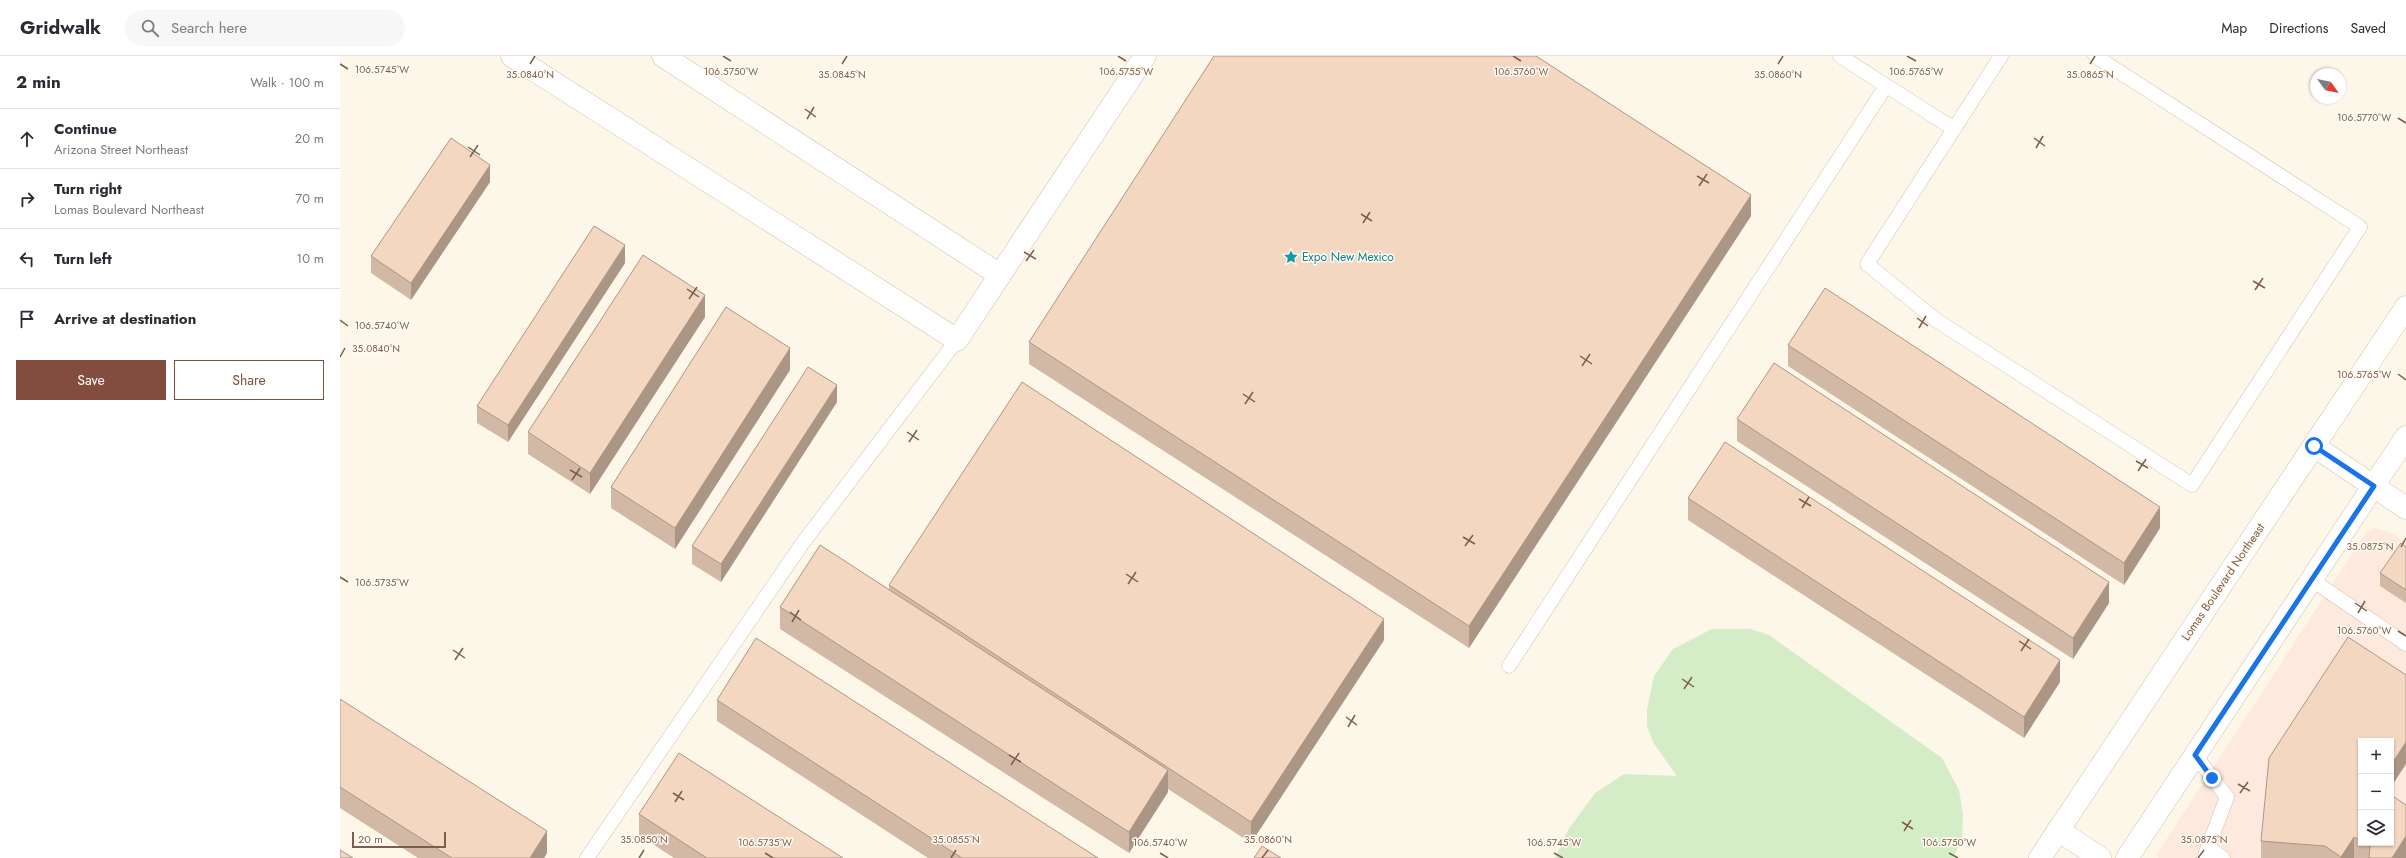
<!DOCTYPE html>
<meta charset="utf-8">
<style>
:root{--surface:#fff;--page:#f7f7f7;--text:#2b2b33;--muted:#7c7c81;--line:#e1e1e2;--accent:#824c3e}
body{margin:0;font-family:Jost,sans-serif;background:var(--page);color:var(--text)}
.controls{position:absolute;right:12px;bottom:12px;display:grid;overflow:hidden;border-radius:0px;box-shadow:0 1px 3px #0004}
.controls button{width:36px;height:36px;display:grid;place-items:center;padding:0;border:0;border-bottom:1px solid var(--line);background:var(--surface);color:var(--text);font:20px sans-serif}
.compass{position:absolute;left:1970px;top:12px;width:36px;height:36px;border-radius:50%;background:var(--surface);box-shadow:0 1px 3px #0004;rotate:123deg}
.scale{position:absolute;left:12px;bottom:10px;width:94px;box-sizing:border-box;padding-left:4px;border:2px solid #7b5e4b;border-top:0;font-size:11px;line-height:14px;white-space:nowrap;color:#7b5e4b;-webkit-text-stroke:3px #fffaf2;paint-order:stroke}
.stop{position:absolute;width:12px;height:12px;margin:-9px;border:3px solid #1a73e8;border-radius:50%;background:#fff}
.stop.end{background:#1a73e8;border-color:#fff;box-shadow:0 1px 4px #0008}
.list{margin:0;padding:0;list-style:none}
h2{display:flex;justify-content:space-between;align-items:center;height:52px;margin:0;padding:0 16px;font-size:17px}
h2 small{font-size:13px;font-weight:400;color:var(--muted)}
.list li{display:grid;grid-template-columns:26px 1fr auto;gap:12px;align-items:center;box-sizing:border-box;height:60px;padding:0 16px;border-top:1px solid var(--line)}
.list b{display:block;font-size:15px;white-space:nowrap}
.list p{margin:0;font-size:13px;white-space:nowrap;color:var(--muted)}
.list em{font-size:13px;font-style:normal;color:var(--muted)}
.actions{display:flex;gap:8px;padding:12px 16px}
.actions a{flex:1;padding:9px 0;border:1px solid var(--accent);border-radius:0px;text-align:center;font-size:14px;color:var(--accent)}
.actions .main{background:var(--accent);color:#fff}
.icon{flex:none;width:22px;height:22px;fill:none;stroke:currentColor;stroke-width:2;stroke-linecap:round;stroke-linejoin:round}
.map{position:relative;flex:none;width:2066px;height:802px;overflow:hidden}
header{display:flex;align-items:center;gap:24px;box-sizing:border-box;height:56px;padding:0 20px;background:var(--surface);border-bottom:1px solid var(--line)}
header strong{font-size:19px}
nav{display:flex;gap:22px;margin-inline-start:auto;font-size:14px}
.search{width:280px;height:36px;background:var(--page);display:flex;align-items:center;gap:10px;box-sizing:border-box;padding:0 14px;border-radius:22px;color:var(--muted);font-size:15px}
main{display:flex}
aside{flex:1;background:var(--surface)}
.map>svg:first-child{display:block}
.commercial{fill:#fee9de;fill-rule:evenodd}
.green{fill:#d5edc7}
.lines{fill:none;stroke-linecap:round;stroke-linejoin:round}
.service-casing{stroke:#d2bfae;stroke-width:15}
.pedestrian-casing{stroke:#d2bfae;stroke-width:23}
.minor-casing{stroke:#d2bfae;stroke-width:23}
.secondary-casing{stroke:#d5c0ac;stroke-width:23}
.service{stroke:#fff;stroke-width:14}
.pedestrian{stroke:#fff;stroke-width:22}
.minor{stroke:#fff;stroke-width:22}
.secondary{stroke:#fff;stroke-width:22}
.wall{fill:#d2b9a5}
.shaded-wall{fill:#ab9686}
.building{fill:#f4d7c0;stroke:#ab9686}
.route{stroke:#1a73e8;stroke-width:5}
.ticks{fill:none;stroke:#7b5e4b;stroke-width:1.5}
.labels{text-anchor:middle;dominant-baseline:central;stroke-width:3;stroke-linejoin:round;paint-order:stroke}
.culture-label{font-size:12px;fill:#0d838f;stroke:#fffaf2;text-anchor:start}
.street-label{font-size:12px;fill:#7b5e4b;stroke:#fffaf2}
.ticks-label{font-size:10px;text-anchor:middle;fill:#7b5e4b;stroke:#fffaf2;stroke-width:3;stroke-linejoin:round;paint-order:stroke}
</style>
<header>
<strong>Gridwalk</strong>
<div class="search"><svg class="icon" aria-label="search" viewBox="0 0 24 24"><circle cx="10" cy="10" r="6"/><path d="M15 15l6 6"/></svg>Search here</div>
<nav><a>Map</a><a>Directions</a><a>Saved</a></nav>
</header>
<main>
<aside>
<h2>2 min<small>Walk · 100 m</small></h2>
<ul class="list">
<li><svg class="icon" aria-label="ahead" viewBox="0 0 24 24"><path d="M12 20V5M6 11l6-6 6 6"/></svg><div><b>Continue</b><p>Arizona Street Northeast</p></div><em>20 m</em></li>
<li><svg class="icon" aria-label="right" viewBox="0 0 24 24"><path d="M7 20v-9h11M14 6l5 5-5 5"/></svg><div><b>Turn right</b><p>Lomas Boulevard Northeast</p></div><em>70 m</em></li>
<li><svg class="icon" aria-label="left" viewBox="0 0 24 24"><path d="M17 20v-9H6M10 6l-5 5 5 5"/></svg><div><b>Turn left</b></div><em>10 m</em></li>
<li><svg class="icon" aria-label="arrive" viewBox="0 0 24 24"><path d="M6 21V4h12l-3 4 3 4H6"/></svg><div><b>Arrive at destination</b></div></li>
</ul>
<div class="actions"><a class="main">Save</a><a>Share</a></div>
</aside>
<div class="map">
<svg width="2066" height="802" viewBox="0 0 2066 802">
<rect width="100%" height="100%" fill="#fdf7ea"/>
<path class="commercial" d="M2034 472 2049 476 2066 486V802H1819L1817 798 2026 476ZM2021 685H2051V787H2021Z"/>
<path class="green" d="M1372 573H1410L1429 579 1602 702 1619 734 1623 758 1622 784 1613 802H1215L1228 774 1255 737 1284 718 1337 720 1314 688 1307 670V653L1314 620 1333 593Z"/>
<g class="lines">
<defs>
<path id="service" d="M1500 0 1614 73 1661 0
M1614 73 1527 208 1596 264 1852 429 2020 171 1755 0
M1972 524 2066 588
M1169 610 1546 30
M1855 699 1887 741 1864 802
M1868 791 1883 802
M247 802 462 488 617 284"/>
<path id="pedestrian" d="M323 0 660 219"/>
<path id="minor" d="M172 0 617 284 805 0
M1974 390 2066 452
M1718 774 1760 802"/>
<path id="secondary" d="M1700 802 2066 251
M1787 802 2066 381"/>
</defs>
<use href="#service" class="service-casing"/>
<use href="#pedestrian" class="pedestrian-casing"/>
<use href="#minor" class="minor-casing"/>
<use href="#secondary" class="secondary-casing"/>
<use href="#service" class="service"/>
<use href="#pedestrian" class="pedestrian"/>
<use href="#minor" class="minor"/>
<use href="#secondary" class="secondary"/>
</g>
<path class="wall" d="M150 126 71 244 31 217V200Z
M1411 160 1129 592 689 308V286Z
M285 207 168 386 137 367V350Z
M365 261 250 438 188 398V376Z
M1448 289 1820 472 1784 529 1448 310Z
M450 314 335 493 271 452V431Z
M497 346 381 526 352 508V490Z
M1397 363 1769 547 1733 603 1397 385Z
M1348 442 1720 626 1684 682 1348 464Z
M2066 491V547L2040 530V517Z
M549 529 1044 584 911 787 828 733V736L789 797 440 573V551L549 534Z
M0 643 207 797 204 802H78L0 752Z
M377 644 758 802H588L377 665Z
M2021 685V787H2051L2066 749V802H1921V785Z
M299 758 503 802H334L299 779Z"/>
<path class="shaded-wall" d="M150 109V126L71 244V227Z
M1411 139V160L1129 592V570Z
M285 189V207L168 386V369Z
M365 239V261L250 438V417Z
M450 292V314L335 493V472Z
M497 329V346L381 526V508Z
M1820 451V472L1784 529V507Z
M1769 526V547L1733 603V582Z
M1044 563V584L911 787V766Z
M1720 604V626L1684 682V661Z
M2066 686V708L2051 731V709Z
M828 714V736L789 797V776Z
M207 775V797L204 802H190Z
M2066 780V802H2052Z
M2014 781V802H2001V801Z"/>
<path class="building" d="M874 0H1196L1411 139 1129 570 689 286Z
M111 82 150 109 71 227 31 200Z
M254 170 285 189 168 369 137 350Z
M303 199 365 239 250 417 188 376Z
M1485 232 1820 451 1784 507 1448 289Z
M386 251 450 292 335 472 271 431Z
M1434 307 1769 526 1733 582 1397 363Z
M468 311 497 329 381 508 352 490Z
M682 326 1044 563 911 766 549 529Z
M1385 386 1720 604 1684 661 1348 442Z
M2061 487 2066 491V534L2040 517Z
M480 489 828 714 789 776 440 551Z
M2008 581 2066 619V686L2051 709V685H2021V785L2014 781 2001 801 1985 790 1921 785 1929 702Z
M416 582 758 802H622L377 644Z
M0 643 207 775 190 802H112L0 731Z
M339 697 503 802H367L299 758Z
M2051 739 2066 749V780L2052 802H2029L2030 790 2024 787H2051Z
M922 790 941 802H914Z
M0 794 13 802H0Z"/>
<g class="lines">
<path class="route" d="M1872 722 1855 699 2034 430 1974 390"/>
</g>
<path class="ticks" d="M383 0 391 5M778 0 786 5M1173 0 1181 5M1567 0 1576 5M0 8 8 13M190 8 195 0M502 8 507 0M1438 8 1443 0M1750 8 1755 0M465 53 476 61M2058 62 2066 67M467 63 474 51M1694 82 1705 90M128 91 140 99M1696 92 1703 80M130 101 138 89M1357 120 1369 127M1359 130 1367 118M1021 158 1032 165M1023 167 1030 156M684 196 696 203M686 205 694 194M1913 225 1925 232M347 233 359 241M1915 234 1923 222M349 243 357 231M1577 262 1588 270M0 264 8 270M1579 272 1586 260M1240 300 1252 308M0 301 5 292M1242 310 1250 298M2058 318 2066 324M903 338 915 346M905 348 913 336M567 376 579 384M569 386 577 374M1796 405 1808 412M230 414 242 421M1798 415 1806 403M232 424 240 412M1459 443 1471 450M1462 452 1469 441M1123 481 1135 488M1125 490 1133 479M2061 491 2066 482M786 518 798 526M0 521 8 526M788 528 796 516M2015 547 2027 555M450 556 461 564M2018 557 2025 545M452 566 459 554M2058 575 2066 580M1679 585 1691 593M113 594 125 602M1681 595 1689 583M115 604 123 592M1342 623 1354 631M1344 633 1352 621M1006 661 1017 669M1008 671 1015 659M669 699 681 706M671 709 679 697M1898 728 1910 735M333 737 344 744M1900 737 1908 726M335 746 342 735M1562 766 1573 773M1564 775 1571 764M425 797 433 802M820 797 828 802M1214 797 1223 802M1609 797 1618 802M299 802 304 794M611 802 616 794M922 802 928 794M1858 802 1864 794"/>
<defs>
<symbol id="sight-bare" viewBox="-9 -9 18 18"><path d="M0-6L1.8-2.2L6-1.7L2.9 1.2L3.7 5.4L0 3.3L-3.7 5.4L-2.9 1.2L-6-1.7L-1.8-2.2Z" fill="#0f9aa8" stroke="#fffaf2" stroke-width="2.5" paint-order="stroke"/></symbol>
</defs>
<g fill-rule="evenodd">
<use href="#sight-bare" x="941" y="191" width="20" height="20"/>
</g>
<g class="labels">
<g class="culture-label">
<text x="962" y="201">Expo New Mexico</text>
</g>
<g class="street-label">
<text transform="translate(1883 526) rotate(-56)">Lomas Boulevard Northeast</text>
</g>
</g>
<g class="ticks-label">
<text x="42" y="17">106.5745°W</text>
<text x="786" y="19">106.5755°W</text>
<text x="1576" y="19">106.5765°W</text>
<text x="391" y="19">106.5750°W</text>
<text x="1181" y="19">106.5760°W</text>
<text x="502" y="22">35.0845°N</text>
<text x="1750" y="22">35.0865°N</text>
<text x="190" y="22">35.0840°N</text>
<text x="1438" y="22">35.0860°N</text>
<text x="2024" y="65">106.5770°W</text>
<text x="42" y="273">106.5740°W</text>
<text x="36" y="296">35.0840°N</text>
<text x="2024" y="322">106.5765°W</text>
<text x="2030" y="494">35.0875°N</text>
<text x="42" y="530">106.5735°W</text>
<text x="2024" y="578">106.5760°W</text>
<text x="304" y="787">35.0850°N</text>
<text x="616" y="787">35.0855°N</text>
<text x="928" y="787">35.0860°N</text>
<text x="1864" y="787">35.0875°N</text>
<text x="425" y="790">106.5735°W</text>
<text x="820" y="790">106.5740°W</text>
<text x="1214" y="790">106.5745°W</text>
<text x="1609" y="790">106.5750°W</text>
</g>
</svg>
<div class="controls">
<button>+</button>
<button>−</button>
<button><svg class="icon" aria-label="layers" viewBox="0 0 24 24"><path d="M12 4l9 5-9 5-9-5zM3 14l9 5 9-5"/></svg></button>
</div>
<svg class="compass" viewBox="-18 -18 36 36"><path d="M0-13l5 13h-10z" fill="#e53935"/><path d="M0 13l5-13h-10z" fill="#7c7c81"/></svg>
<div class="scale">20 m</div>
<div class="stop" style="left:1974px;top:390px"></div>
<div class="stop end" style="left:1872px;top:722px"></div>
</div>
</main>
